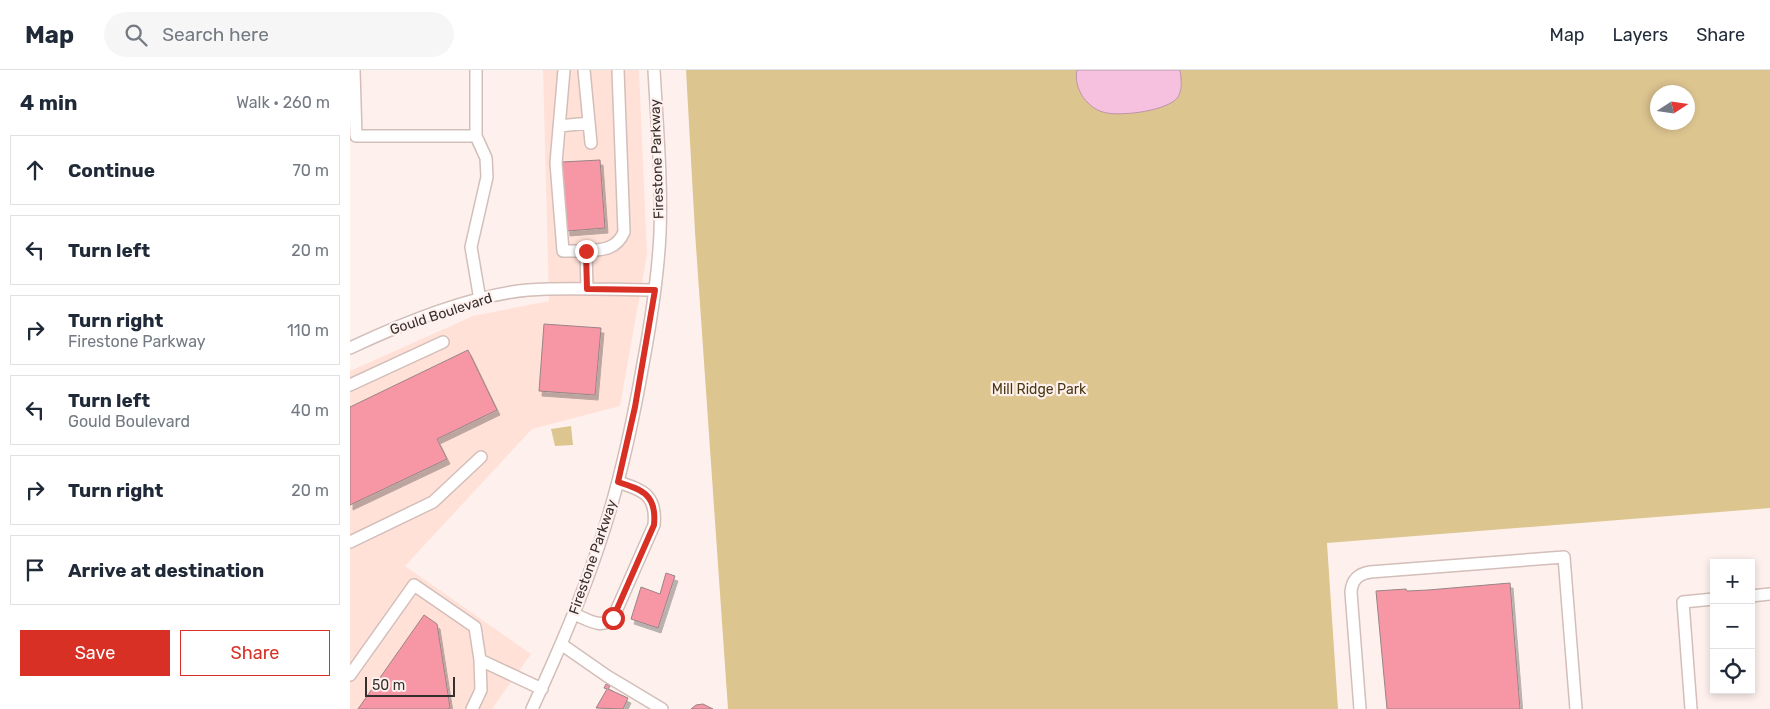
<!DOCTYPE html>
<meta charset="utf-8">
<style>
:root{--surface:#fff;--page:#f6f6f7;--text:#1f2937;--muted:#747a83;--line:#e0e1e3;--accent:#d93025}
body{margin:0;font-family:Rubik,sans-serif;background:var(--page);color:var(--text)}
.controls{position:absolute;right:15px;bottom:15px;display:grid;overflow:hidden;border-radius:0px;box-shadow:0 2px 8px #0003}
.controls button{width:45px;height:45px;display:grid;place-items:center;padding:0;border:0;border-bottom:1px solid var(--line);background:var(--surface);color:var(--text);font:25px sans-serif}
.compass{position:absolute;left:1300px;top:15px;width:45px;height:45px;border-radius:50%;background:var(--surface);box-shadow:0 2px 8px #0003;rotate:78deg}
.scale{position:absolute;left:15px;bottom:12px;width:90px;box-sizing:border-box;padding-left:5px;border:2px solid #372f2d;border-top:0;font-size:14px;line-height:18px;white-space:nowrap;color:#372f2d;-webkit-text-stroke:4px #fef1ed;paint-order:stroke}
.stop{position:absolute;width:15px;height:15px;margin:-11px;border:4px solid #d93025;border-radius:50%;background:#fff}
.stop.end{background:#d93025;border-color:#fff;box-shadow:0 1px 5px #0008}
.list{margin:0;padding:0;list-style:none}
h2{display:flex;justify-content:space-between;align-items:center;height:65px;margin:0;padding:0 20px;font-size:21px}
h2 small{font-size:16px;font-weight:400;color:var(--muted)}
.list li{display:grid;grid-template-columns:32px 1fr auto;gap:15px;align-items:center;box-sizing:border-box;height:70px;margin:0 10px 10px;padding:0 10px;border:1px solid var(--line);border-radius:0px}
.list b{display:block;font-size:19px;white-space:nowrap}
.list p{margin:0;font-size:16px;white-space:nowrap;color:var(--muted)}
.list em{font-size:16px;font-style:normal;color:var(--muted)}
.actions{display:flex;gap:10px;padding:15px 20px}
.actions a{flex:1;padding:11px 0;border:1px solid var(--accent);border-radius:0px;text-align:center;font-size:18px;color:var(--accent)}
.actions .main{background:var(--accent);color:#fff}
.icon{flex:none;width:28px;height:28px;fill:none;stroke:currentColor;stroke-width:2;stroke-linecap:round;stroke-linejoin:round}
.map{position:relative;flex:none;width:1420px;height:639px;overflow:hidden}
header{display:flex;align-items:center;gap:30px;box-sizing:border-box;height:70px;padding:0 25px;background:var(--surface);border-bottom:1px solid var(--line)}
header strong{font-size:24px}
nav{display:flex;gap:28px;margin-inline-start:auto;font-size:18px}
.search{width:350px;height:45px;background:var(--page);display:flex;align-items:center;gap:12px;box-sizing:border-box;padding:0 18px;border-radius:28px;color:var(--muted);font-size:19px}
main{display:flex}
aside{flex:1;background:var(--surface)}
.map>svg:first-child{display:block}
.built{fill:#ffe1d8}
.green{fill:#ddc590;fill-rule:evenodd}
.water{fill:#f6c1de;stroke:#bd95a9}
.building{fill:#f796a5;stroke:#988486;filter:url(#shadow)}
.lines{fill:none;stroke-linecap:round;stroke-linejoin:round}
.minor-casing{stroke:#d3beb9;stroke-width:14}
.minor{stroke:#fff;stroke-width:11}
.route{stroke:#d93025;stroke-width:6}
.labels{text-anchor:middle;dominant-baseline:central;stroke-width:4.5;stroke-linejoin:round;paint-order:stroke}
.street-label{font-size:14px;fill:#372f2d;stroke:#fef1ed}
.park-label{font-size:14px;fill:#4a3a13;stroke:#fef1ed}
</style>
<header>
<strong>Map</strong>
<div class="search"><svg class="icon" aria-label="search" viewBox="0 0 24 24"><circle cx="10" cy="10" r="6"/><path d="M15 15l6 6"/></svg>Search here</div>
<nav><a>Map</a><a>Layers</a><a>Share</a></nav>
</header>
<main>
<aside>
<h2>4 min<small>Walk · 260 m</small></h2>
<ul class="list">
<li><svg class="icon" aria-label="ahead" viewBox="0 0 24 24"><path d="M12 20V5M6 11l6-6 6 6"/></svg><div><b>Continue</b></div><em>70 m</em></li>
<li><svg class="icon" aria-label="left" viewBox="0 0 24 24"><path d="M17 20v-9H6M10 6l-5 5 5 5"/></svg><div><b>Turn left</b></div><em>20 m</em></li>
<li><svg class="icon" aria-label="right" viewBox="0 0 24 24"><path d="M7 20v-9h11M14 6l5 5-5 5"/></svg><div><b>Turn right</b><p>Firestone Parkway</p></div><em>110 m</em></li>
<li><svg class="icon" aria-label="left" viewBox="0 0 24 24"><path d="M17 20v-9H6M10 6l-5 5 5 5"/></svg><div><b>Turn left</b><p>Gould Boulevard</p></div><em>40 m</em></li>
<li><svg class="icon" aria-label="right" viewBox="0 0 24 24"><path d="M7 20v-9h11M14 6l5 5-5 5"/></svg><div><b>Turn right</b></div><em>20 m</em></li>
<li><svg class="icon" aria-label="arrive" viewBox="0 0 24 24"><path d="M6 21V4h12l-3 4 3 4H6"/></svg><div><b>Arrive at destination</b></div></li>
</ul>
<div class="actions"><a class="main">Save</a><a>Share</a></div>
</aside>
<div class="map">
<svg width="1420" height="639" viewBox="0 0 1420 639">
<defs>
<filter id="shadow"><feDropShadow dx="3" dy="5" stdDeviation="0" flood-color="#0004"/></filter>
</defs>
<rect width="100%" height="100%" fill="#fef1ed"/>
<path class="built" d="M193 0H289L297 185 270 336 182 359 55 496 181 584 142 639H0V301L123 246 199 231Z"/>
<path class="green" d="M336 0H1420V438L977 473 988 639H378L345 162ZM1308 22H1338V52H1308Z
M221 356 223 375 205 376 201 359Z"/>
<path class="water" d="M727 0H830C831 9 833 18 828 27 818 41 773 46 757 43 738 40 723 19 727 0Z"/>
<path class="building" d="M250 90 255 158 217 161 212 92Z
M194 254 251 258 245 325 189 321Z
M118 280 147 340 87 369 97 389 0 435V337Z
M316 503 325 506 308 558 281 549 291 517 310 524Z
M1160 513 1170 639H1037L1026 521 1056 519 1057 521 1078 520Z
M74 545 87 554 100 637 98 639H8Z
M256 614 260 616 258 619 278 628 273 639 246 638 257 619 254 618Z
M353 634 363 639H341L346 635Z"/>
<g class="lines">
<defs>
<path id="minor" d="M4 0 6 66H126
M126 0V66L136 88 137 107 121 177 130 230
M214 0 206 93 213 181H236
M234 0 241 73
M209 56 239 53
M237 219 236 181C253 180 267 179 274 162L268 0
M0 278C51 254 122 225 178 220 220 217 263 220 305 220
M0 315 93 272
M0 472 83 432 131 387
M1401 526 1420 524
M224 544C237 549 251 560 263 548L304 455C307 425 293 420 268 412
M211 574 257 606 312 639
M0 605 64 515 125 557 130 590 192 619
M122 639 131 620 130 590
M182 639C206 587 229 535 247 481 268 421 282 357 293 294 301 251 308 207 310 163 312 109 307 54 304 0
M1010 639 1001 522C1002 510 1008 504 1020 502L1214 487 1226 639
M1341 639 1333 532 1364 529"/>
</defs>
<use href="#minor" class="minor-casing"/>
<use href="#minor" class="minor"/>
</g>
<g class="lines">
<path class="route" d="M236 181 237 219 305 220 285 337 268 412C293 420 307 425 304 455L263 548"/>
</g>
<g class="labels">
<g class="street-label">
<text transform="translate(307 89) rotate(-92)">Firestone Parkway</text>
<text transform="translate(91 244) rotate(-18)">Gould Boulevard</text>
<text transform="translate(243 487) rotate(-71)">Firestone Parkway</text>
</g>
<g class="park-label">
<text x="689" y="319">Mill Ridge Park</text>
</g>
</g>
</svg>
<div class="controls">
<button>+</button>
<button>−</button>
<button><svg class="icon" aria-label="locate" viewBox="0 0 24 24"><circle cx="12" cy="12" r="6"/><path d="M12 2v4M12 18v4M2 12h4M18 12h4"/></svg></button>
</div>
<svg class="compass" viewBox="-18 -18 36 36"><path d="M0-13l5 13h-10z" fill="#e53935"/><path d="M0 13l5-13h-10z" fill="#747a83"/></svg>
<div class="scale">50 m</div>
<div class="stop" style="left:263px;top:548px"></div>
<div class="stop end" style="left:236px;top:181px"></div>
</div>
</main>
